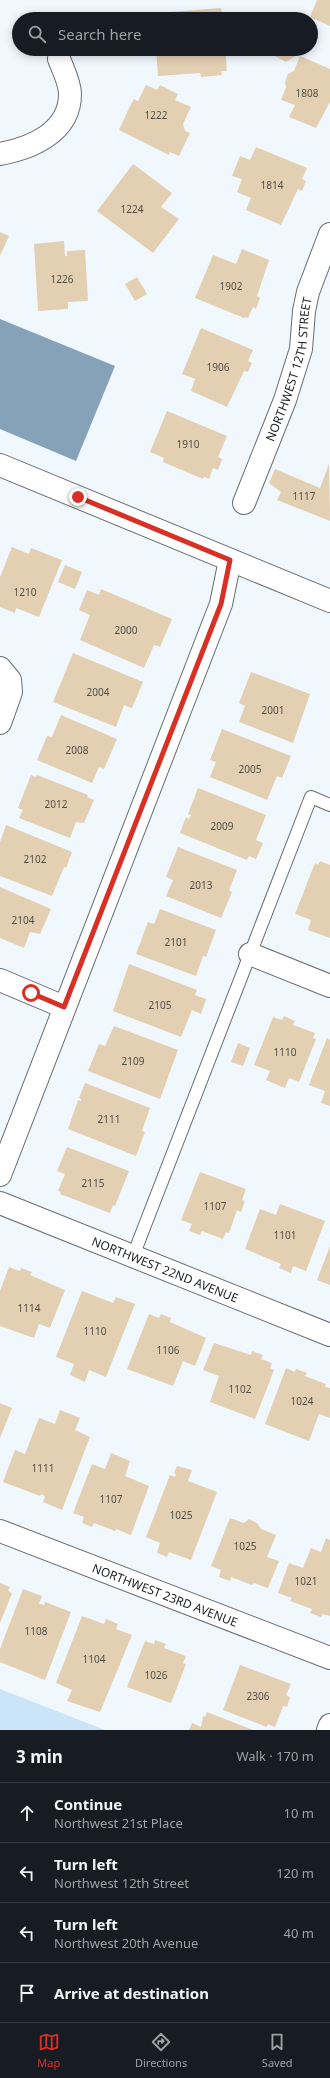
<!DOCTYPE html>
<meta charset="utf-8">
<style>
:root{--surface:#171b24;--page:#20242c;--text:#f1f3f6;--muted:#9ea1a6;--line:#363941;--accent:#d93025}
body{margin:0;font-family:"Noto Sans",sans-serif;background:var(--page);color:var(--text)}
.stop{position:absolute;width:12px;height:12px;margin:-9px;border:3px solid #d93025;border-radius:50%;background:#fff}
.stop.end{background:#d93025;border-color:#fff;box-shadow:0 1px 4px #0008}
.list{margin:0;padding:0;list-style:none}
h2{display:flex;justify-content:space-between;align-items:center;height:52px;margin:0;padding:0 16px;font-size:17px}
h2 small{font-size:13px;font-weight:400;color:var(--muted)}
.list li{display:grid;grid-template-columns:26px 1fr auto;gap:12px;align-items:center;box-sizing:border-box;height:60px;padding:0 16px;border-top:1px solid var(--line)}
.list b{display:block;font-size:15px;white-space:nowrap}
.list p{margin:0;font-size:13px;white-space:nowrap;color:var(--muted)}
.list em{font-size:13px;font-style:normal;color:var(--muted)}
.icon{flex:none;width:22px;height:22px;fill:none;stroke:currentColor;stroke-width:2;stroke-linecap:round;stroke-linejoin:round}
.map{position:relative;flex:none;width:330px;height:1730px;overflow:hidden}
.search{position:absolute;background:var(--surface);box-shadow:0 2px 10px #0003;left:12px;right:12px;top:12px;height:44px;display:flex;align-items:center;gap:10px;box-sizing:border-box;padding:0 14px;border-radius:22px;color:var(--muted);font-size:15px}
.sheet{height:292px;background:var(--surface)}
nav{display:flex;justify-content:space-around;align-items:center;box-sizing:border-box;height:56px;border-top:1px solid var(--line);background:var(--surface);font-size:11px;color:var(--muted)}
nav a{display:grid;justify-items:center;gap:2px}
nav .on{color:var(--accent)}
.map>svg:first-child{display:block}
.green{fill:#cbe4f8}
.water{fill:#86a2b8}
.building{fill:#e3d0b2}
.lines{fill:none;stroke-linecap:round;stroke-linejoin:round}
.service-casing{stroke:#676d72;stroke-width:14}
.minor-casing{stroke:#676d72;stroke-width:24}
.tertiary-casing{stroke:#676d72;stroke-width:24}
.service{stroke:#fff;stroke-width:12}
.minor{stroke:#fff;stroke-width:22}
.tertiary{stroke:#fff;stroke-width:22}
.route{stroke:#d93025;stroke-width:5}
.labels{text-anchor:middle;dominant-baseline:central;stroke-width:4;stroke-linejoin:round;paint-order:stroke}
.number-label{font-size:10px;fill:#514e48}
.street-label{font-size:12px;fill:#202325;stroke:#fff}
</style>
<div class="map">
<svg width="330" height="1730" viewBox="0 0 330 1730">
<rect width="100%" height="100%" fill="#f0f7fd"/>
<path class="green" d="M0 1689 105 1730H0Z"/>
<path class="water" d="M0 319 115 366 76 461 0 429Z"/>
<path class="building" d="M317 0H330V26L310 17Z
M221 8 223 19H158V13Z
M156 49H225L227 71H221L222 75 201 77 200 73 158 76Z
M273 49H298L294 57 286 62 275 56Z
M300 56 330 69V102L316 128 289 117 295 105 281 100 286 87 285 82 288 74 294 71Z
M146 85 157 90 160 85 178 94 175 100 191 107 183 124 185 131 190 133 179 156 170 152 169 155 119 130 130 106 134 99 138 101Z
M256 147 307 168 302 179 306 181 302 191 298 189 281 225 246 210 251 198 237 192 242 179 232 176 240 156 250 160Z
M133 164 172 193 161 207 179 219 153 253 97 211Z
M0 232 9 236 0 256Z
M64 241 65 256H67V251L85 250 88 301 68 302V309L38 311 34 244Z
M242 249 269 260 257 296 260 298 256 309 253 307 248 318 245 317 244 318 195 298 213 255 236 264Z
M137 277 147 294 135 301 125 284Z
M201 328 253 350 248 361 252 363 248 372 244 371 227 407 191 391 195 379 182 374Z
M167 411 227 436 218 457 222 459 218 470 213 468 209 479 204 477 203 479 163 462 164 458 150 452Z
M329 464 330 521 277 500 281 492 269 483 275 469 320 488Z
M12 547 29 554 31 548 62 560 39 617 16 608 15 613 0 607V577Z
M65 565 82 572 75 589 58 582Z
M101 589 172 619 160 647 154 645 144 668 80 640 90 615 79 610 87 590 99 595Z
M73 653 143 682 132 708 124 705 116 727 53 702Z
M251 672 310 694 293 743 239 722 245 706 239 703Z
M61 715 117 739 104 769 99 767 92 783 37 760 47 736 52 737Z
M222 729 291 756 282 778 277 776 267 800 210 777 216 762 210 760Z
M31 775 36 777 37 775 88 795 87 797 94 800 84 823 76 822 70 838 19 818 23 810 18 808Z
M198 788 266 815 256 840 263 843 256 859 249 856 247 860 180 833 186 817 189 819 191 815 188 814Z
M6 825 72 852 66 868 64 867 52 896 0 876V842Z
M178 847 237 870 229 890 232 892 221 918 166 896 173 880 166 877Z
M320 861 330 865V938L308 930 311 920 295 914 315 863 318 865Z
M0 887 51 909 40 934 30 932 24 948 0 938Z
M160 909 216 930 206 957 203 956 196 976 136 954 148 922 154 924Z
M129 964 197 990 195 995 206 999 201 1014 192 1010 181 1037 113 1011Z
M284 1016 295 1021 293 1025 315 1033 313 1038 316 1039 299 1082 289 1078 285 1088 266 1080 270 1071 254 1065 273 1017 282 1020Z
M114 1026 178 1050 160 1099 88 1071 99 1044 105 1046Z
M327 1038 330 1040V1106L321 1103 325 1091 309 1085Z
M238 1043 250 1048 243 1066 231 1062Z
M85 1083 150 1108 142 1131 145 1132 136 1156 68 1129 78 1100 81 1101V1099L79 1098Z
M67 1147 129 1171 115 1206 113 1205 110 1213 60 1194 61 1192 58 1191 65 1174 57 1171Z
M200 1172 246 1189 242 1200 245 1201 241 1212 237 1210 229 1233 226 1232 223 1239 202 1231 200 1235 189 1231 192 1224 181 1220Z
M280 1204 325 1221 306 1271 293 1266 291 1273 279 1268 281 1264 245 1249 260 1209 276 1215Z
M330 1246V1285L317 1280Z
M9 1267 20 1271 21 1268 32 1272 30 1275 65 1290 50 1328 39 1324 34 1338 0 1326V1291Z
M82 1291 113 1303 116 1297 135 1304 106 1377 89 1370 85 1382 70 1375 74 1364 56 1357Z
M149 1314 159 1318 161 1314 171 1318 170 1322 206 1338 195 1366 183 1361 173 1386 127 1369Z
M214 1343 251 1355 252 1351 263 1355 261 1359 272 1363 270 1368 274 1370 255 1419 210 1402 219 1376 203 1370Z
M286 1368 295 1372 296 1369 307 1373 305 1376 326 1384 325 1387 330 1388V1418L319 1414 309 1441 265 1424Z
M0 1403 12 1408 0 1438Z
M60 1410 80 1418 75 1430 90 1437 62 1510 43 1502 45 1496 41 1494 40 1496 3 1482 15 1450 25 1454 39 1418 55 1424Z
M111 1453 130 1461 125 1476 149 1486 131 1535 116 1529 115 1531 94 1523 92 1527 82 1523 84 1517 73 1513 92 1464 105 1469Z
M177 1466 192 1470 188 1481 217 1492 191 1560 169 1552 167 1557 157 1553 160 1543 146 1537 170 1475 175 1477 176 1474 174 1473Z
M230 1518 244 1523 249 1519 257 1523 261 1529 276 1535 267 1557 279 1561 268 1588 254 1583 252 1585 231 1577 230 1581 219 1577 221 1570 211 1566Z
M326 1538 330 1540V1616L323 1614 321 1617 310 1613 312 1609 290 1601 292 1598 278 1593 289 1563 303 1568 311 1548 321 1552Z
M0 1583 10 1587 8 1591 12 1593 0 1623Z
M23 1589 42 1596 39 1604 44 1605 45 1602 71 1612 45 1680 0 1662V1649Z
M82 1616 104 1624 106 1619 118 1624 116 1629 132 1635 100 1712 67 1701 72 1690 56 1683Z
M155 1640 166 1644 164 1648 186 1656 183 1663 186 1664 171 1703 127 1687 145 1641 154 1644Z
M240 1665 291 1684 286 1695 290 1697 287 1707 283 1706 275 1727 268 1724 267 1727 223 1710Z
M207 1712 253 1730H189L192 1723 201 1727 203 1716 205 1717Z"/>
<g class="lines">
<defs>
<path id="service" d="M133 1256 311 797 330 805"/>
<g id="minor">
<path d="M0 154C32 148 70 132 70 94 70 83 63 69 59 59"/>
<path id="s1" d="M244 503 285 400 301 349 304 311 308 292 330 234"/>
<path d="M0 668 10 680 11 692 0 723"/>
<path d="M250 954 330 986"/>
<path d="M0 980 64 1007"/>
<path d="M0 1175 221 604 230 560"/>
<path id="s2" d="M0 1203 330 1335"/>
<path id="s3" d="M0 1531 330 1658"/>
<path d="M328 1730 330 1725"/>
</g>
<path id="tertiary" d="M0 465 330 601"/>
</defs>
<use href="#service" class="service-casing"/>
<use href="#minor" class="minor-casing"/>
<use href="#tertiary" class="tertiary-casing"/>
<use href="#service" class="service"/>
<use href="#minor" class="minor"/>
<use href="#tertiary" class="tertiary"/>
</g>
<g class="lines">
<path class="route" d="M31 993 64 1007 221 604 230 560 78 497"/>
</g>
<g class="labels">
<g class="number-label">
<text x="307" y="93">1808</text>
<text x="156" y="115">1222</text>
<text x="272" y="185">1814</text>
<text x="132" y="209">1224</text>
<text x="62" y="279">1226</text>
<text x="231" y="286">1902</text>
<text x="218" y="367">1906</text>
<text x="188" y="444">1910</text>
<text x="304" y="496">1117</text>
<text x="25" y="592">1210</text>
<text x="126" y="630">2000</text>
<text x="98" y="692">2004</text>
<text x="273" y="710">2001</text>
<text x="77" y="750">2008</text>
<text x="250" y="769">2005</text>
<text x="56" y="804">2012</text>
<text x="222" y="826">2009</text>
<text x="35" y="859">2102</text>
<text x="201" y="885">2013</text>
<text x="23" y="920">2104</text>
<text x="176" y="942">2101</text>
<text x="160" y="1005">2105</text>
<text x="285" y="1052">1110</text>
<text x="133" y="1061">2109</text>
<text x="109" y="1119">2111</text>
<text x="93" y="1183">2115</text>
<text x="215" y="1206">1107</text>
<text x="285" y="1235">1101</text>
<text x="29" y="1308">1114</text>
<text x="95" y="1331">1110</text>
<text x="168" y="1350">1106</text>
<text x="240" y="1389">1102</text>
<text x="302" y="1401">1024</text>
<text x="43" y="1468">1111</text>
<text x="111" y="1499">1107</text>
<text x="181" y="1515">1025</text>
<text x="245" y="1546">1025</text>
<text x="306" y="1581">1021</text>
<text x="36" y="1631">1108</text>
<text x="94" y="1659">1104</text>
<text x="156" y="1675">1026</text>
<text x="258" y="1696">2306</text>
</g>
<g class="street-label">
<text stroke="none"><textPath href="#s1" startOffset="142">NORTHWEST 12TH STREET</textPath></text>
<text stroke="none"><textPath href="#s2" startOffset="178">NORTHWEST 22ND AVENUE</textPath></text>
<text stroke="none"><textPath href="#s3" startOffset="177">NORTHWEST 23RD AVENUE</textPath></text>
</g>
</g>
</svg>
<div class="stop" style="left:31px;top:993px"></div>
<div class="stop end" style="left:78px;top:497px"></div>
<div class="search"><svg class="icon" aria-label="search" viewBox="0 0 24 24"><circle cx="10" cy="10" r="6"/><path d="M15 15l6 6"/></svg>Search here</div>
</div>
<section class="sheet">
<h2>3 min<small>Walk · 170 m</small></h2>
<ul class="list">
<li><svg class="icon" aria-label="ahead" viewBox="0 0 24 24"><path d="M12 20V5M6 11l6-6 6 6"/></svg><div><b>Continue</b><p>Northwest 21st Place</p></div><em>10 m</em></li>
<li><svg class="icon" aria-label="left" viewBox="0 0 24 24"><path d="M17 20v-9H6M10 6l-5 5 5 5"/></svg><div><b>Turn left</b><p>Northwest 12th Street</p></div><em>120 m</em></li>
<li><svg class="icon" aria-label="left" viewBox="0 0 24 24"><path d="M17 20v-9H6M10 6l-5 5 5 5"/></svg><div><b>Turn left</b><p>Northwest 20th Avenue</p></div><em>40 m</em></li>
<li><svg class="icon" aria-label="arrive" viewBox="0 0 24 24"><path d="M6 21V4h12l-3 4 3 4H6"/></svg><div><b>Arrive at destination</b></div></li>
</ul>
</section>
<nav>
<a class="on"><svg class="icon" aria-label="map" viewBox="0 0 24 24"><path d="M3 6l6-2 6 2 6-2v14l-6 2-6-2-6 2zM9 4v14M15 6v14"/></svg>Map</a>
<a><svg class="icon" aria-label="directions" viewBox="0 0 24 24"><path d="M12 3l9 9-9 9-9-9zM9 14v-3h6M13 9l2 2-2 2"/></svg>Directions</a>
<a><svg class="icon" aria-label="saved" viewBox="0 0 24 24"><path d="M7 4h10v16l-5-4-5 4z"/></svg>Saved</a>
</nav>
